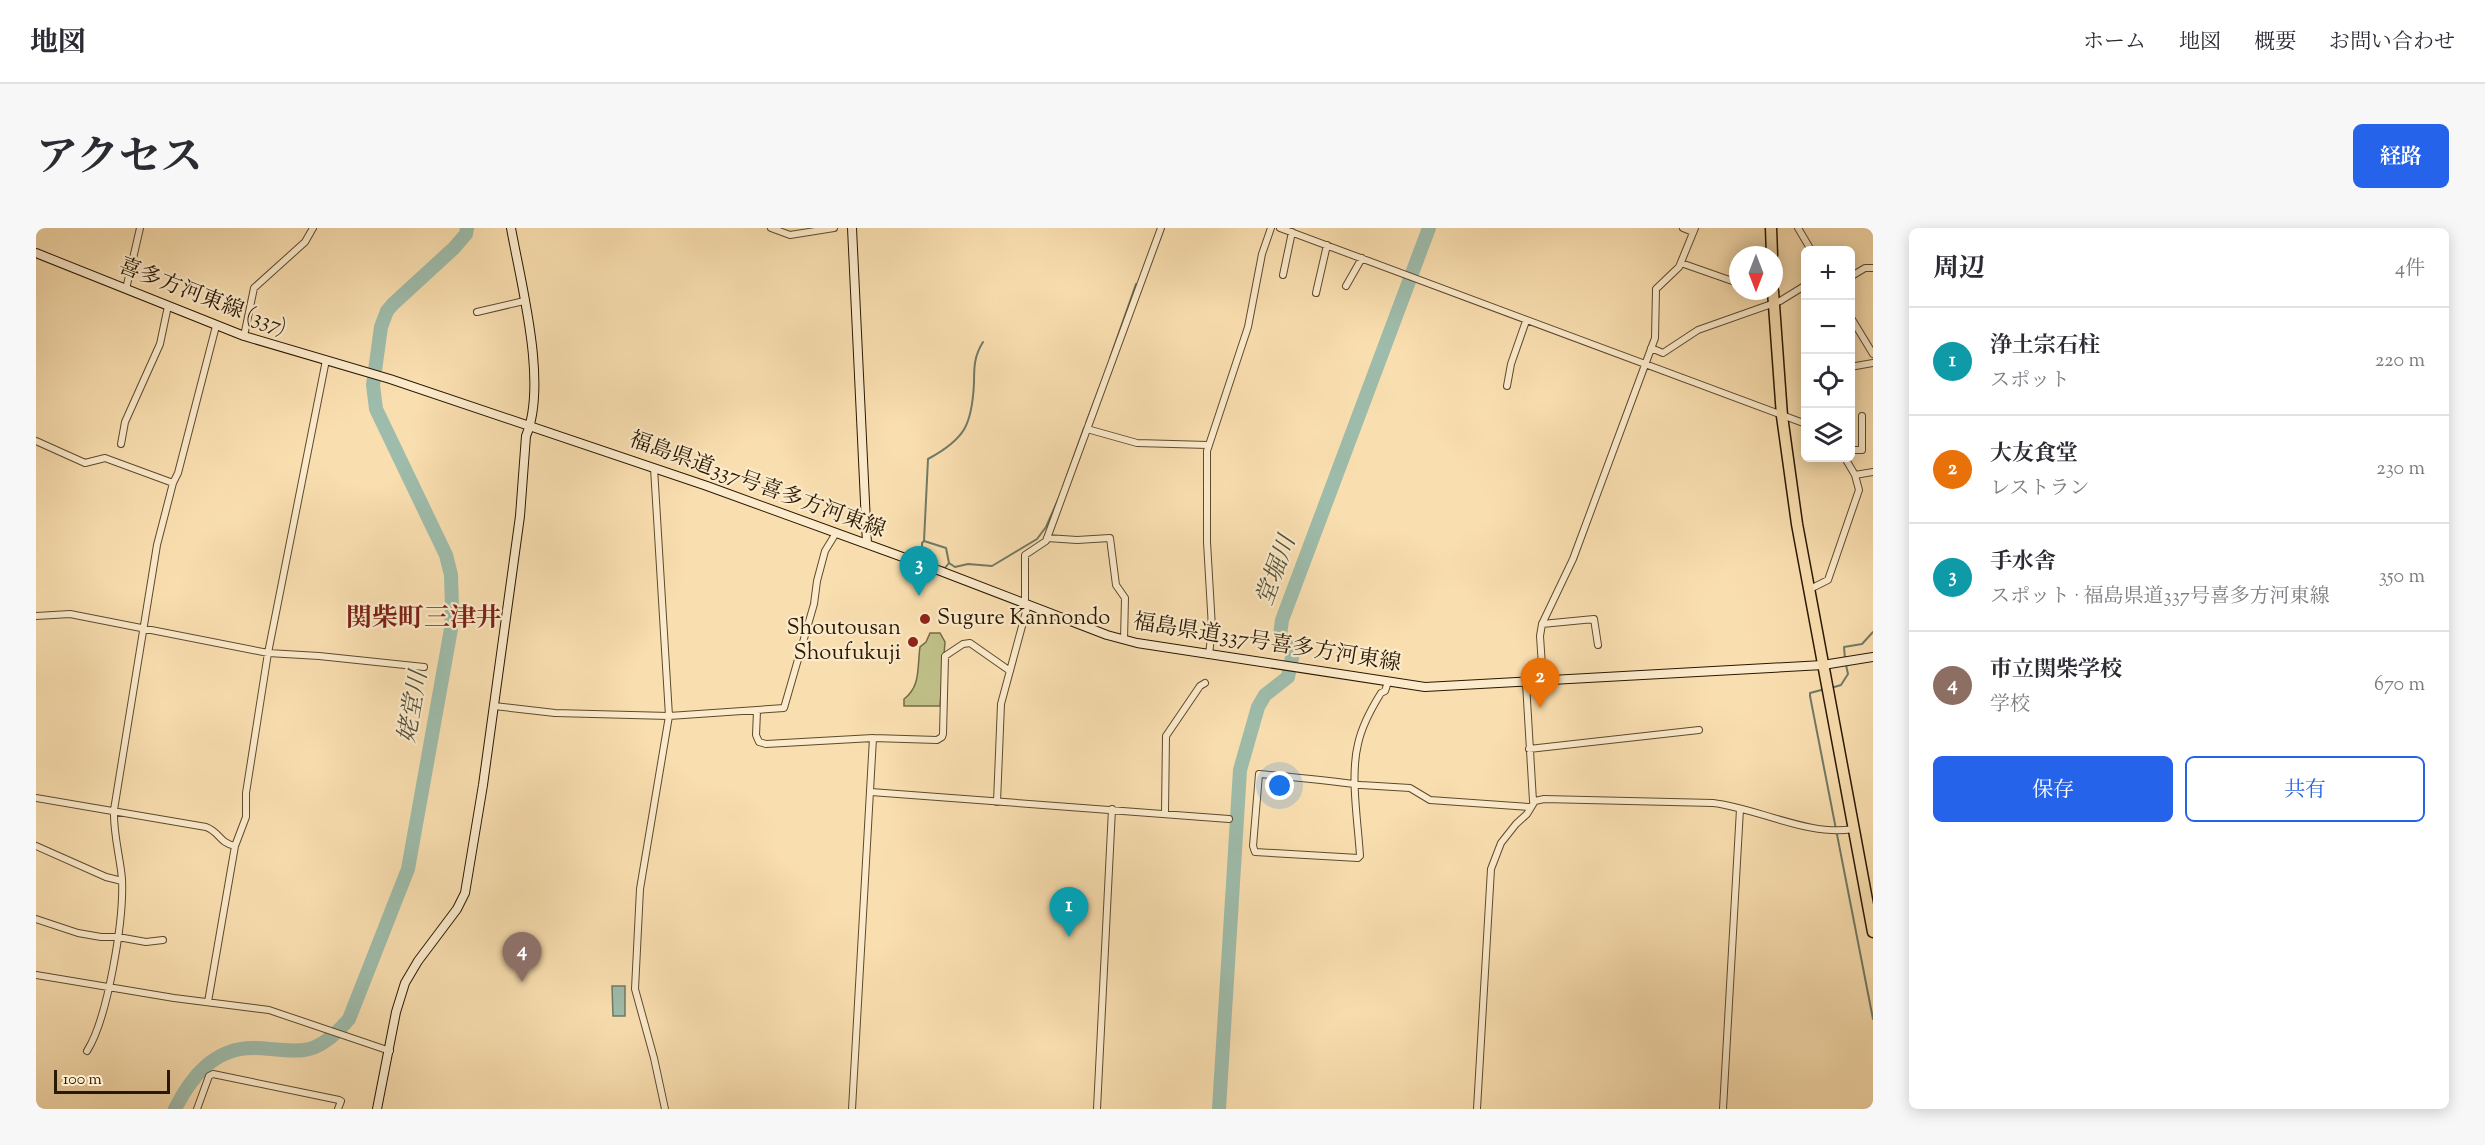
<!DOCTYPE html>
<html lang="ja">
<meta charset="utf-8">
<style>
:root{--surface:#fff;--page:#f7f7f7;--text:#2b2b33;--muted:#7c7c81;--line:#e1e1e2;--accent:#2563eb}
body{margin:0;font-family:"Sorts Mill Goudy","Noto Serif JP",serif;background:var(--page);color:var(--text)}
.controls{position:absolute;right:18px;top:18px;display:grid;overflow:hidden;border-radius:9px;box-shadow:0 3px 15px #0003}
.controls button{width:54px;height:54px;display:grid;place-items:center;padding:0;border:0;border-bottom:2px solid var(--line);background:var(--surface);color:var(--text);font:30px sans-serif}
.compass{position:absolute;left:1693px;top:18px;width:54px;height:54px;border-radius:50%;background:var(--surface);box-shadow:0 3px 15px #0003;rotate:180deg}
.scale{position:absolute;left:18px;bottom:15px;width:116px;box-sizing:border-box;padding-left:6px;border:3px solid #291802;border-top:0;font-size:16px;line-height:21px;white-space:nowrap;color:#291802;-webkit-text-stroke:4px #fbeacb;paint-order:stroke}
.you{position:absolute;left:1244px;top:558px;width:21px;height:21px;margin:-15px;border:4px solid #fff;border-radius:50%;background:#1a73e8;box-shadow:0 0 0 9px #1a73e833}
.badge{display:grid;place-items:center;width:39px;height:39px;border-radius:50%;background:var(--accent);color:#fff;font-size:20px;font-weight:700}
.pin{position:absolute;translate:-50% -50px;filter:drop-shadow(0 2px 3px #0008)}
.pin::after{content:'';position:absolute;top:32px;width:21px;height:18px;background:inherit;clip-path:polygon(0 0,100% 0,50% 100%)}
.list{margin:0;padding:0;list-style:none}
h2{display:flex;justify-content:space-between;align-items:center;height:78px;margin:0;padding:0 24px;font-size:26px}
h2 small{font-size:20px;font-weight:400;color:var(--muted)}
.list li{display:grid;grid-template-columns:39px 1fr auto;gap:18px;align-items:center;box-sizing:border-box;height:108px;padding:0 24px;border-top:2px solid var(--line)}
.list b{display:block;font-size:22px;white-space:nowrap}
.list p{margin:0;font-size:20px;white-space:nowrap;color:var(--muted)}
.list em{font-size:20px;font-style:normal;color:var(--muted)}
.actions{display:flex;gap:12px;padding:18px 24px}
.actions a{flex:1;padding:14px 0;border:2px solid var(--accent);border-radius:9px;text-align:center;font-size:21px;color:var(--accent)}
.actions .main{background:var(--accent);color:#fff}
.icon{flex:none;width:33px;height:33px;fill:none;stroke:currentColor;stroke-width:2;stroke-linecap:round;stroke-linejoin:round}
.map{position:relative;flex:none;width:1837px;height:881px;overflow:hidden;border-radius:9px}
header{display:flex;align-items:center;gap:36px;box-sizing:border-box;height:84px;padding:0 30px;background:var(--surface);border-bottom:2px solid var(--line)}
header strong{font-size:28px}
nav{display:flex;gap:33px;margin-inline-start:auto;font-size:21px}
.intro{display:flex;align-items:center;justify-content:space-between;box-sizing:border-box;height:144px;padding:0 36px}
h1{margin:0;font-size:42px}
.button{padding:15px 27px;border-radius:9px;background:var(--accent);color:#fff;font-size:21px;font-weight:700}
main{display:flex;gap:36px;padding:0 36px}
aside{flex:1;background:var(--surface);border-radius:9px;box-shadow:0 3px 15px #0003}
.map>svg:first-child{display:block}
.green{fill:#c0c088;stroke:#746c45;stroke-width:1.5}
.water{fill:#9ebcab;stroke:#6f7a67;stroke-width:1.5}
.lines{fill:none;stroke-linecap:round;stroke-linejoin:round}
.stream{stroke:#6f7a67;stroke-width:2}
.river{stroke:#9ebcab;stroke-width:14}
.street-casing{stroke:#5d4a2d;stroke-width:8}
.secondary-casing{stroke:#291802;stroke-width:10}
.highway-casing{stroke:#291802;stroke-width:13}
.street{stroke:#fbeacb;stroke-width:6}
.secondary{stroke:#fbeacb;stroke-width:8}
.highway{stroke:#f9deaf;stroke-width:10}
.poi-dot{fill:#8f2418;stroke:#fbeacb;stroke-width:2}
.labels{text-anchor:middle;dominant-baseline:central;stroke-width:4.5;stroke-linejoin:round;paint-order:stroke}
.street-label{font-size:22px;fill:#291802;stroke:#fbeacb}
.poi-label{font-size:22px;fill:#291802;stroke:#fbeacb;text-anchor:start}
.water-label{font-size:24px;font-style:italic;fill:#52513d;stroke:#fbeacb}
.quarter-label{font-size:26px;font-weight:bold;fill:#7a1f14;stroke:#fbeacb}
</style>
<header>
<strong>地図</strong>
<nav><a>ホーム</a><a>地図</a><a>概要</a><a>お問い合わせ</a></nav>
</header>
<div class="intro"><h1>アクセス</h1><a class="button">経路</a></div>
<main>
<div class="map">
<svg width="1837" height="881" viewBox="0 0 1837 881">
<rect width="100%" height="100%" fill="#f9deaf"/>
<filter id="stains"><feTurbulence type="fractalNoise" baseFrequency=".00333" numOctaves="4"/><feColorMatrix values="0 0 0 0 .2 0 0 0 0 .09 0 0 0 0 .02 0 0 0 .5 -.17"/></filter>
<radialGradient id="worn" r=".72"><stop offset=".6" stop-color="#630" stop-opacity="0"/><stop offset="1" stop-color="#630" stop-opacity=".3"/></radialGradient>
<path class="green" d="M894 405H904L909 414 904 478H868V471C885 458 881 440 884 419L890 414Z"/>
<path class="water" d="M576 758H589V788H577Z"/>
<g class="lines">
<path class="stream" d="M1074 130 1100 56
M1050 195 1063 161
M1027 259 1048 200
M888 313 892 231C929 211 936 197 938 155 938 140 938 128 947 114
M886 333V315L888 313 910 320 913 335 919 339 932 336 956 338 1001 311 1010 299 1025 265
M904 339 909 340 913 335
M1809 431 1808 419 1826 416 1837 404
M1795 460 1805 457 1812 446 1810 437
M1789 461 1774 465V468L1837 791"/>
<path class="river" d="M139 881C155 849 178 820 217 820 234 820 251 824 268 822 286 820 302 804 313 791L372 641 415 401 416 379 415 347 410 327 340 181 337 157 345 99 351 83 357 76 418 20 430 6 431 0
M1183 881 1204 542 1222 479 1229 467 1252 449 1257 425 1244 407 1246 392 1393 0"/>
<defs>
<path id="street" d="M735 0 754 7 798 0
M1244 0 1770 196
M1647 0 1657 4
M1762 0 1775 22
M1645 35 1702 55
M1247 47 1256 4
M1814 49 1829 40H1837
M1310 58 1326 30
M90 61 104 0
M1280 65 1291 17
M441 84 488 73
M1814 88 1837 126
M208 108 218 60 269 14 277 0
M1615 120 1627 125 1662 102 1744 73 1770 57
M1814 139 1837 135
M1471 158 1475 136 1490 93
M1051 201 1101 215 1172 217
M0 213 49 235 69 230 137 255
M85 216 89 194 124 116 132 78
M1814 222H1826V188
M618 240 633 488 604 661 599 761 618 830 629 881
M1819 247 1837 244
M1011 310 1041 312 1074 310 1080 357 1089 370 1088 412
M1772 362 1792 352 1823 262 1819 247 1809 230
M989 374V327L1010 313 1125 0
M0 388 34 386 232 425 283 428 388 439
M1506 396 1558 391 1562 417
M1173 427 1176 400 1171 314V223L1212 99 1226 26 1235 0
M1507 453 1504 408 1506 396 1537 331 1619 110 1620 61 1643 39 1659 0
M1352 454 1349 463 1345 465C1335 481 1326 497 1322 516 1314 548 1322 594 1324 628L1322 630 1219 624 1217 618 1223 546C1257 549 1291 552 1325 557L1374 560 1394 572 1493 579
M1490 455 1497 573H1499
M458 478 519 485 633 488 748 480 778 376 781 353 789 323 800 305
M721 483 720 507 723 514 730 516 837 510 901 512 906 509 907 506 909 428 927 416 934 415 974 443
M1493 521 1663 502
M835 564 1193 591
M0 570 170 599C184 604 183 615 199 618
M961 574 965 476 992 376
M1129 585 1130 508 1164 458 1169 455
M0 618 70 649 86 653
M0 691 42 705 65 709H82L110 714 127 712
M0 747 138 770 233 782 354 823
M172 774 199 618 210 589V565L232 425 290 132
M51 823C72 790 88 691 86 651 84 628 77 605 78 582L121 317 137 255 142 245 180 98
M161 881 173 848 177 846 303 872 305 873 302 881
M816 881 837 510
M1061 881 1076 581
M1441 881 1455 641 1465 615 1480 596 1491 586 1499 573 1508 571 1677 575C1721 580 1774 609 1817 601
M1687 881 1704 581"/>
<path id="secondary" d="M816 0 831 316
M0 25 208 108 354 151 671 258 894 339 1071 407 1101 415 1389 459 1787 437 1837 429
M341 881 360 784 369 755 382 733 421 681 429 665 447 557 484 288 490 208C512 156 485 56 475 0"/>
<path id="highway" d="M1735 0 1736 27
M1737 63 1746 188 1761 296 1837 704"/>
</defs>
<use href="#street" class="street-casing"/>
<use href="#secondary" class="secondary-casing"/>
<use href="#highway" class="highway-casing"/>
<use href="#street" class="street"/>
<use href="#secondary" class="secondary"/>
<use href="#highway" class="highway"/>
</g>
<g class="poi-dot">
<circle cx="889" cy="391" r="6"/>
<circle cx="877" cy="414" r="6"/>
</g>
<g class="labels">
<g class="street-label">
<text transform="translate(166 70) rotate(21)">喜多方河東線 (337)</text>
<text transform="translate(721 258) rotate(20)">福島県道337号喜多方河東線</text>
<text transform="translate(1231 416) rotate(9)">福島県道337号喜多方河東線</text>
</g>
<g class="poi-label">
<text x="901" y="391">Sugure Kannondo</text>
<text x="865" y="401" text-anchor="end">Shoutousan<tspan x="865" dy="25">Shoufukuji</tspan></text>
</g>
<g class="water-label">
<text transform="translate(1241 343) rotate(-70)">堂堀川</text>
<text transform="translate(378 479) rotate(-80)">姥堂川</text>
</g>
<g class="quarter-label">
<text x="388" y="391">関柴町三津井</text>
</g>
</g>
<rect width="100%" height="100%" filter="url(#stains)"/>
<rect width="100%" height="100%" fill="url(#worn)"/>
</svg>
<div class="controls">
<button>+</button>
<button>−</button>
<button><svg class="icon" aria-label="locate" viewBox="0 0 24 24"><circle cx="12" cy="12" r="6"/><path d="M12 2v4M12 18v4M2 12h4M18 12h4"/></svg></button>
<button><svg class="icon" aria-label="layers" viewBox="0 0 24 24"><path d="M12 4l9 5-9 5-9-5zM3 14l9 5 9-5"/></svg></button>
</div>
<svg class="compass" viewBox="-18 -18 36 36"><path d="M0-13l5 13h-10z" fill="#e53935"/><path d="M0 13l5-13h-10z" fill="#7c7c81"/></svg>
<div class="scale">100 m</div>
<div class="you"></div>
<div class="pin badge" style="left:1033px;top:709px;background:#0f9aa8">1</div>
<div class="pin badge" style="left:1504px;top:480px;background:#e8710a">2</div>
<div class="pin badge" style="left:883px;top:368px;background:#0f9aa8">3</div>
<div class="pin badge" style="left:486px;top:754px;background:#8d6e63">4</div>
</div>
<aside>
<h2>周辺<small>4件</small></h2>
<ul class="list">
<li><span class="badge" style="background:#0f9aa8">1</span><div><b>浄土宗石柱</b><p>スポット</p></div><em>220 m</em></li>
<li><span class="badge" style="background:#e8710a">2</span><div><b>大友食堂</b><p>レストラン</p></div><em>230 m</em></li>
<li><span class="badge" style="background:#0f9aa8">3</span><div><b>手水舎</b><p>スポット · 福島県道337号喜多方河東線</p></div><em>350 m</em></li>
<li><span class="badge" style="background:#8d6e63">4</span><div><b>市立関柴学校</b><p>学校</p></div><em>670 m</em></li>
</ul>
<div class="actions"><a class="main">保存</a><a>共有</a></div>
</aside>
</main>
